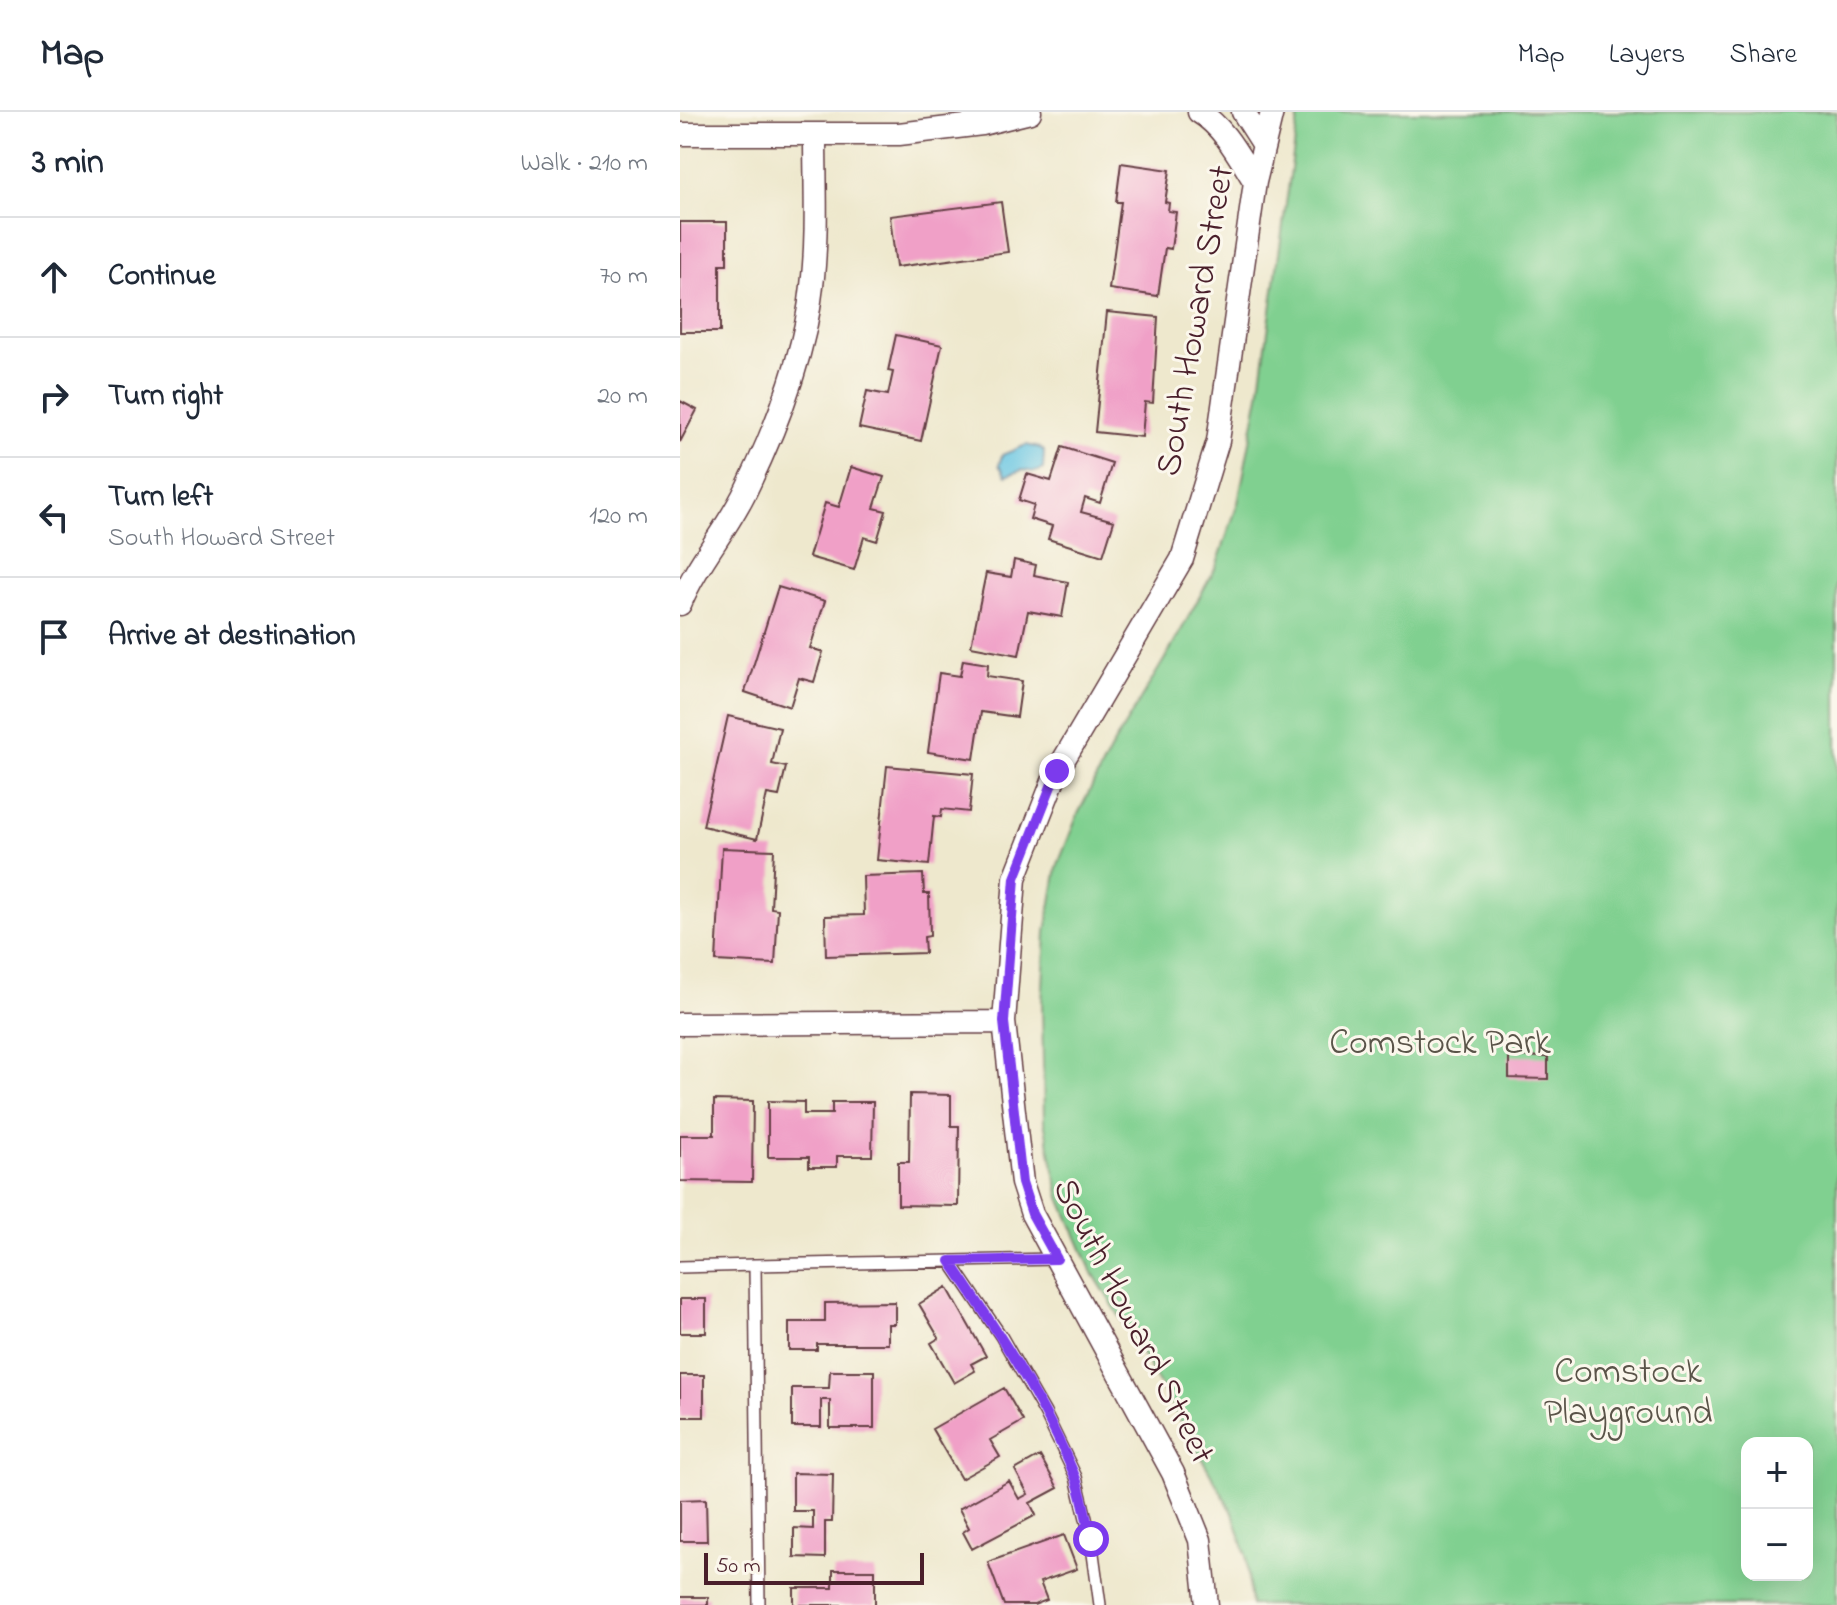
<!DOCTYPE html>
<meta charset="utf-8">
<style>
:root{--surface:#fff;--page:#f2f2f3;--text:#1f2937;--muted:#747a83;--line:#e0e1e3}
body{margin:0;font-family:"Indie Flower",sans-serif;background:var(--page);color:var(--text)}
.controls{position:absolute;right:24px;bottom:24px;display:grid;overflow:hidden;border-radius:16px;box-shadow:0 8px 32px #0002}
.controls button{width:72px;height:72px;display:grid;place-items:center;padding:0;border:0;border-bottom:2px solid var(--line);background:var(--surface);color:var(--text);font:40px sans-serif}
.scale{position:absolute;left:24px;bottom:20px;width:220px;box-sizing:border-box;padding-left:8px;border:4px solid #4a1f2b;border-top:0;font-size:22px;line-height:28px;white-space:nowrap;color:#4a1f2b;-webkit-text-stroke:6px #fbf7ec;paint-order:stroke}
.stop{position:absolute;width:24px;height:24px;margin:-18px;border:6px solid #7c3aed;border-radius:50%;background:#fff}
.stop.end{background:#7c3aed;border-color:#fff;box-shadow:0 2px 8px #0008}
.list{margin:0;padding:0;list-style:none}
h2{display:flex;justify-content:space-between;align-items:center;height:104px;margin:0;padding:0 32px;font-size:34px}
h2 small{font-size:26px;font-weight:400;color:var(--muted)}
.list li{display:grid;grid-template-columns:52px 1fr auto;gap:24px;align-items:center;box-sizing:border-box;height:120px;padding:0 32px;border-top:2px solid var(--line)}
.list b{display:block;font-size:30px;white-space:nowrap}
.list p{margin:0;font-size:26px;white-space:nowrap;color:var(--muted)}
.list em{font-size:26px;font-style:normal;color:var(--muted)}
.icon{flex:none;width:44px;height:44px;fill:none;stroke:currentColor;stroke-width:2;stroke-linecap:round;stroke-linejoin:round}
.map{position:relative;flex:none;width:1157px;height:1493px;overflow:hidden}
header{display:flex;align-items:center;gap:48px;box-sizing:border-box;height:112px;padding:0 40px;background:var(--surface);border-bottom:2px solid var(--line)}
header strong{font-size:38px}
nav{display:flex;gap:44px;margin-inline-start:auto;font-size:28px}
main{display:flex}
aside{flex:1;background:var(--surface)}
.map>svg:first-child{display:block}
.green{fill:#80d090;stroke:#65785e;stroke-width:2;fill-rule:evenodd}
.water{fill:#64c4e2;stroke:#577286;stroke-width:2}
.building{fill:#f0a0c7}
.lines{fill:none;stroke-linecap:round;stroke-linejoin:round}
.service-casing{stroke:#633d43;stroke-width:14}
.minor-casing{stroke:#633d43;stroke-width:25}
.service{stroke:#fff;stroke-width:11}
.minor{stroke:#fff;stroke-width:22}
.route{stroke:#7c3aed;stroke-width:10}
.labels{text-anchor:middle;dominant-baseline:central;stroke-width:6;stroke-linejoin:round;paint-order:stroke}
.street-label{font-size:36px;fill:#4a1f2b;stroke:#fbf7ec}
.park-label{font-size:36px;fill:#5a5449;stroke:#fbf7ec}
</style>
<header>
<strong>Map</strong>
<nav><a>Map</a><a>Layers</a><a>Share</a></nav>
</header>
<main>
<aside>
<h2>3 min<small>Walk · 210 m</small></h2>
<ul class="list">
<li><svg class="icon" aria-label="ahead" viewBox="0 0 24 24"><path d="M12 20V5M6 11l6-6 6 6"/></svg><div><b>Continue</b></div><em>70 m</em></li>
<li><svg class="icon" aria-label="right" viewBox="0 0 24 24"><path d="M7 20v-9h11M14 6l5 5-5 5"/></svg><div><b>Turn right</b></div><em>20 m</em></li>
<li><svg class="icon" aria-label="left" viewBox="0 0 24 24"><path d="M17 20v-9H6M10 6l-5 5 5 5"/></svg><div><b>Turn left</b><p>South Howard Street</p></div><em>120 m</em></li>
<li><svg class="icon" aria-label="arrive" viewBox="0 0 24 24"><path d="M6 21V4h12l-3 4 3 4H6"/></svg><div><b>Arrive at destination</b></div></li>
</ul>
</aside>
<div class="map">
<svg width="1157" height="1493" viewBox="0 0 1157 1493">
<rect width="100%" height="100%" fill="#fbf7ec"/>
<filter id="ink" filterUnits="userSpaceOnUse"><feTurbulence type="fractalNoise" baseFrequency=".0125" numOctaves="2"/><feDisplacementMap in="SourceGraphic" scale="16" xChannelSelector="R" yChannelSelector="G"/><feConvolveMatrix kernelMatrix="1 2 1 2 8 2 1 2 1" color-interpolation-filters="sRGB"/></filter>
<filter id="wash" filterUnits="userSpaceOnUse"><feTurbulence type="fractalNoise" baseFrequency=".006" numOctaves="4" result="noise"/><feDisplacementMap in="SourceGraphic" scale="32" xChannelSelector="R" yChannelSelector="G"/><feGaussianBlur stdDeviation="1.8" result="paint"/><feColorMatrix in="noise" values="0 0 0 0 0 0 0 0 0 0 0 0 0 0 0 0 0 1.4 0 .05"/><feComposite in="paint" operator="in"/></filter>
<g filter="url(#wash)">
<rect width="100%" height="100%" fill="#eee8cd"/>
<path class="green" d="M619 0H1157V1493H571L566 1443 553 1401 455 1229 411 1158 380 1086 364 1010 362 891 366 820 377 755 398 702 433 633 493 533 536 455 558 391 579 283ZM1067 1331H1127V1463H1067Z"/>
<path class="water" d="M346 333 360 336 364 339 363 357 355 360 342 358 326 364 319 353 322 343Z"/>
<g id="blocks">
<path class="building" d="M441 51 490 58 485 90 489 91 488 99 496 100 491 137 485 136 478 184 429 177 441 90H436Z
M321 90 328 140 216 155 210 104Z
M0 110H47V152H40V220H0Z
M427 200 478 205 473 291 465 290 462 325 415 320Z
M216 223 262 233 241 329 179 316 187 279 208 283 213 260 208 259Z
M0 289 17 298 0 330Z
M382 335 432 351 420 391 405 386 401 400 434 409 423 444 368 427 372 414 350 407 354 393 339 388 347 362 371 369Z
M171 355 204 365 194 396 206 399 197 429 184 425 174 458 129 445 145 391 159 395Z
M334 448 356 453 354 463 388 470 382 505 348 499 339 543 291 534 306 461 331 465Z
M98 475 145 489 130 536 143 540 134 570 119 566 110 595 65 580Z
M283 548 308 552 307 564 342 569 337 605 301 600 294 647 248 640 259 561 280 564Z
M48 604 100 616 92 652 106 655 99 684 87 682 77 727 23 714Z
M207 654 293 662 289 700 262 697 261 705 254 704 249 753 197 748Z
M42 736 94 738 91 796 98 797 95 852 36 849Z
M243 762 244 782H249L250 824 244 825 245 841 146 844 145 804 184 803 183 764Z
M829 944 868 945V967L829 966Z
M230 982 271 983V1014H279L278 1094 218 1093V1050H229Z
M34 988 73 989 72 1070 0 1069V1023H34Z
M88 989 124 990V1002H152V990H193L192 1044H157V1055H129V1045H88Z
M267 1175 306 1244 291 1252 295 1259 274 1271 251 1231 259 1226 239 1192Z
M0 1187H26V1221H0Z
M215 1190V1212H208V1232H137V1238H109V1210H145V1191Z
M150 1259H194V1316H150V1288H141V1315H112V1276H149Z
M0 1263H24V1305H0Z
M324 1276 343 1309 310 1328 320 1345 281 1367 252 1317Z
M360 1344 378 1376 350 1391 356 1403 292 1437 283 1420 289 1416 279 1397 329 1369 339 1387 348 1382 335 1358Z
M113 1361 153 1362 152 1410H145V1446L114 1445V1416L133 1417V1399H113Z
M26 1387 27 1429H0V1388Z
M384 1423 397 1457 360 1470 367 1488 354 1493H324L308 1450Z
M153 1458H195V1493H114V1476H153Z
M0 1485H28V1493H0Z"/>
</g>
</g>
<g filter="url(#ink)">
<use href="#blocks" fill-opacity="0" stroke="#633d43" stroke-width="2"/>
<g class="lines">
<defs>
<path id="service" d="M270 1149 321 1224 365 1301 396 1365 411 1427 420 1493
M75 1153 377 1147
M0 1155 75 1153 79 1493"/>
<path id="minor" d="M519 0C545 16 559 45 575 70
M563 0 584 33
M0 22H219L302 12 350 0
M0 492C17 450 48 417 67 376 97 314 125 243 132 174 138 124 135 72 135 22
M0 912 324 910
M527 1493 520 1428 493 1361 352 1102 342 1071 324 910 335 766 377 659 502 447 538 329 575 70 592 0"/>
</defs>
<use href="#service" class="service-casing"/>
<use href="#minor" class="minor-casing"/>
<use href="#service" class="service"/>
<use href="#minor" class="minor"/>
</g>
</g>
<g class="lines" filter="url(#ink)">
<path class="route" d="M377 659 335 766 324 910 342 1071 352 1102 377 1147 270 1149C316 1217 362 1285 394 1362 403 1382 406 1406 411 1427"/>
</g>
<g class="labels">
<g class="street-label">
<text transform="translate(517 209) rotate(-80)">South Howard Street</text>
<text transform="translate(452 1210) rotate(63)">South Howard Street</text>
</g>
<g class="park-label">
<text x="760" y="932">Comstock Park</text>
<text x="948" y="1261">Comstock<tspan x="948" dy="41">Playground</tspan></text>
</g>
</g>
</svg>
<div class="controls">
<button>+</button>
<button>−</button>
</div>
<div class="scale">50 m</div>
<div class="stop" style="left:411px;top:1427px"></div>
<div class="stop end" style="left:377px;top:659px"></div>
</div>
</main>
